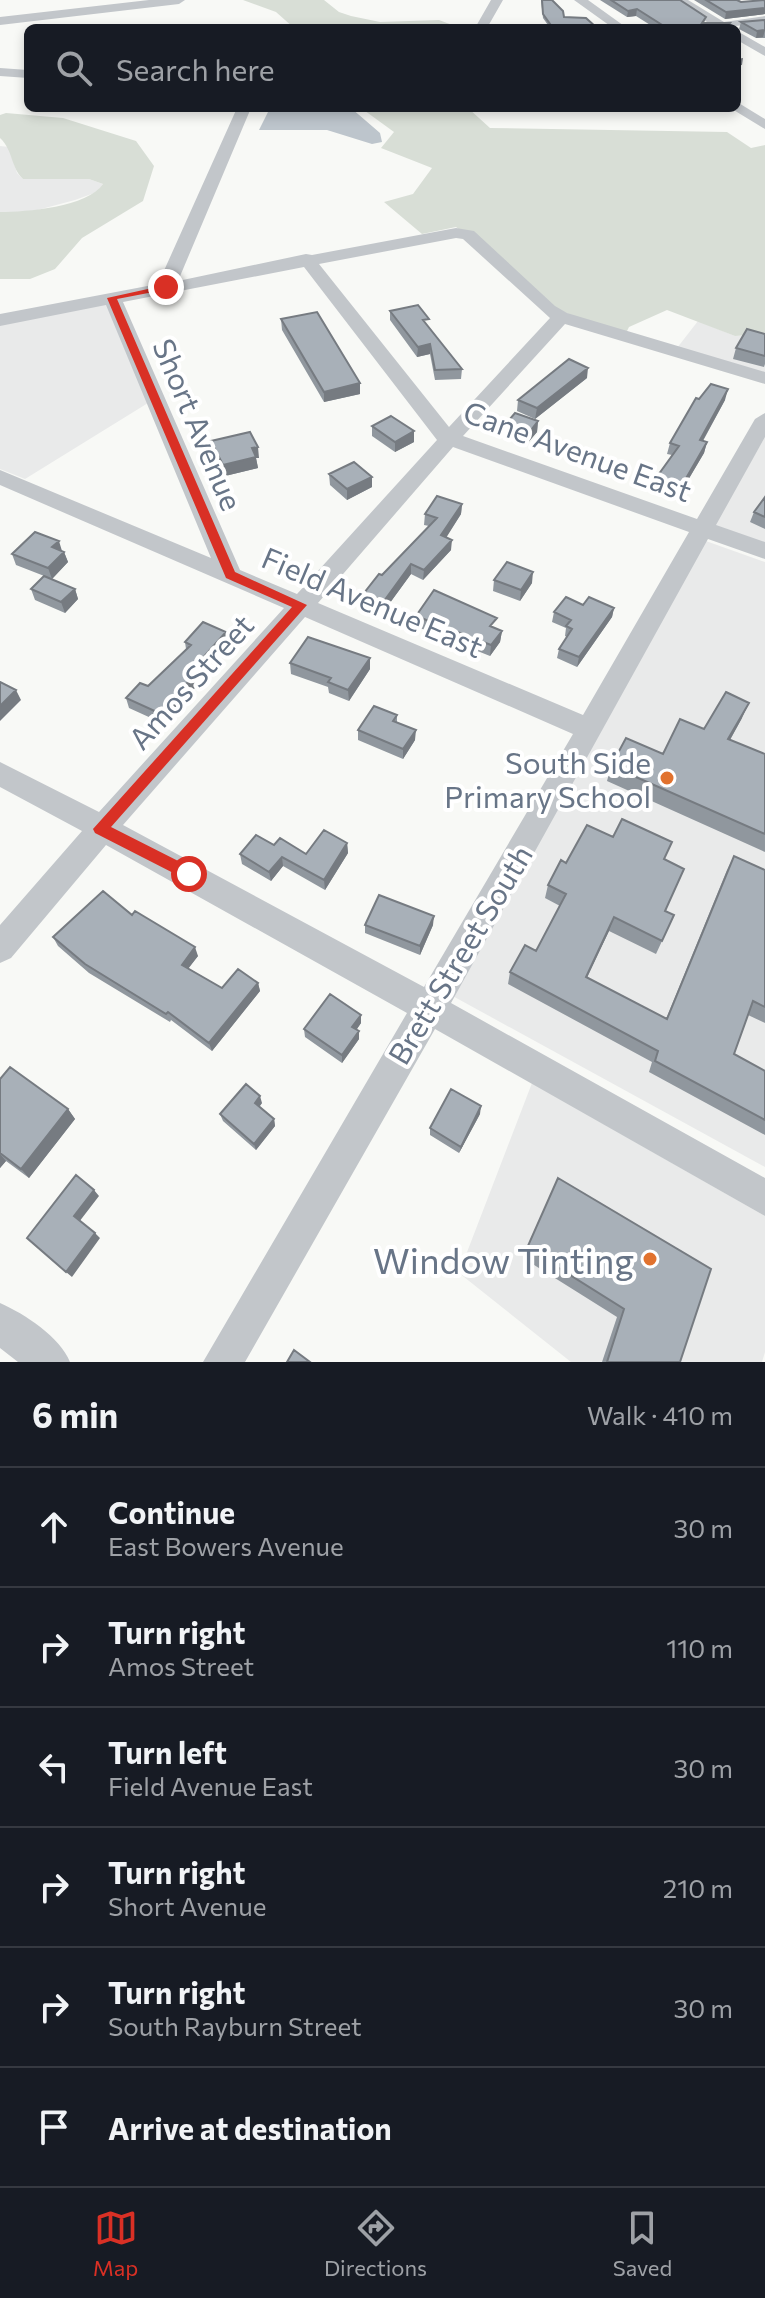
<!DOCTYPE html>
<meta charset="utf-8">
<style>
:root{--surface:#171b24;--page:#242831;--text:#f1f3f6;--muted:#9ea1a6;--line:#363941;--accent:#d93025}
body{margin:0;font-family:Commissioner,sans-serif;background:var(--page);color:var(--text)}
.stop{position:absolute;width:24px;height:24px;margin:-18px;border:6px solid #d93025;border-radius:50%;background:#fff}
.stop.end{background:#d93025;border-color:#fff;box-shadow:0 2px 8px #0008}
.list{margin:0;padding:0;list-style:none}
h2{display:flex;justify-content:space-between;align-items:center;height:104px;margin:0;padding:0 32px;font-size:34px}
h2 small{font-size:26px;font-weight:400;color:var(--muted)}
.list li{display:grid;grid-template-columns:52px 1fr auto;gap:24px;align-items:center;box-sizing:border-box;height:120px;padding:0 32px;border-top:2px solid var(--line)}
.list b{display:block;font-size:30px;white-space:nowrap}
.list p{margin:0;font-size:26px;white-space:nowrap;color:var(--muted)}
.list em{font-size:26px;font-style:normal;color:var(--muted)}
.icon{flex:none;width:44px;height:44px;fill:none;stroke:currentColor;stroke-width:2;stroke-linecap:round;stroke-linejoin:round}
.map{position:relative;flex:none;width:765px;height:1362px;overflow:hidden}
.search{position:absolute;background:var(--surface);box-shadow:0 4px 12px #0003;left:24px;right:24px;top:24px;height:88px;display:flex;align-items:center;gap:20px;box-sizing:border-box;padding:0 28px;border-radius:12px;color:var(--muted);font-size:30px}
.sheet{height:824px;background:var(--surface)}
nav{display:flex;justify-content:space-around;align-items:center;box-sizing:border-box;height:112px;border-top:2px solid var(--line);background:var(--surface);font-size:22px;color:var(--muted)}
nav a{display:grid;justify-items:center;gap:4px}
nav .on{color:var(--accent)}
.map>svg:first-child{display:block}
.built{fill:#e9eaea}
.green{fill:#d8ded6}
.water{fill:#bdc5cc}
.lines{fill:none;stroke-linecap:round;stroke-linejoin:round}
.minor{fill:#c2c6ca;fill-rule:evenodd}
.wall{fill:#90979e}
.shaded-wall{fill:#767b81}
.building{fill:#a8b0b8;stroke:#767b81;stroke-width:2}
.route{fill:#d93025}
.poi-dot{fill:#e1722e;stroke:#fff;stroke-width:3}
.labels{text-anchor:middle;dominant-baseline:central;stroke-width:8;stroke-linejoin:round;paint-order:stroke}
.street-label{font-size:30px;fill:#687587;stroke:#fff}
.poi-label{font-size:30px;fill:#687587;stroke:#fff;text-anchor:end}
.near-poi-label{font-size:36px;fill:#687587;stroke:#fff;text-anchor:end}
</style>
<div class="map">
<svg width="765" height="1362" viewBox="0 0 765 1362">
<rect width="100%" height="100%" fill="#f8f9f6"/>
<path class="built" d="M0 146 9 147 17 173 23 179H89L103 184 97 192 75 200 30 212H0Z
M106 303 148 403 25 479 0 469V324Z
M698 321 735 336 765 334V374L677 348Z
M765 437V544L713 526Z
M703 540 765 562V1167L449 994Z
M532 1083 765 1216V1352L762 1362H571L459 1273Z"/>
<path class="green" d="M243 0H324L339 12 351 16 380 22 439 20 460 28H294L276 12Z
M361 108H468L490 128 727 132 751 148 765 145V334L735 336 667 310 629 327 626 333 580 319 555 308 456 227 422 234 384 202 413 194 432 168 381 148 394 132Z
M6 113 63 118 136 141 154 166 143 201 82 238 55 269 30 279H0V212C26 212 88 207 103 184L89 179H23C11 168 13 150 0 138V115Z"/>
<path class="water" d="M270 108H351L380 133 382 142 372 144 327 130H259Z"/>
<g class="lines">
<path class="minor" d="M149 0H185L179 4 0 25V17Z
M491 0H503L487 28H475Z
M574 0H588L627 28H613Z
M674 0H688L724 22 765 16V24L703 28 710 24Z
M737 31 765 47V56L737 40Z
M0 68 28 70V78L0 76Z
M737 102 765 119V129L732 109 737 108Z
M237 108H251L178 281 306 254 312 255 456 228 474 231 555 306 567 313 765 372V384L565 324 463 436 697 519 755 419 765 413V437L716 525 765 542V559L708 539 451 1003 765 1178V1216L435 1029 245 1362H203L407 1013 106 845 11 958 0 963V925L82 831 0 787V762L99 812 284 608 0 485V470L211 558 106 305 0 326V314L158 284ZM456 238 463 239 550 318 449 427 319 264ZM304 267 437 440 297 594 240 570 123 302ZM453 447 689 532 583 715 318 603ZM305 617 573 734 424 987 123 825Z
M0 1303C25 1314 60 1337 70 1362H18L0 1348Z"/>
</g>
<path class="wall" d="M541 0H552L564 17 597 28H550L543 18Z
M600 0H680L706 17 704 23H730L728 28H655L636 16 627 17Z
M694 0H737L741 2 765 0V14L725 19Z
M765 20V38H756L739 29 741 22Z
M390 311 429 327 462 369 461 379 435 380 430 354 417 357 390 320Z
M281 319 360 394 324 402 282 330Z
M765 334V364L764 367 733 359 736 348Z
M587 378 535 419 517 411 518 400Z
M699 399 725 400 703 441 707 442 704 453 678 497 654 488 656 478 672 455 667 454 670 443Z
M538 421 537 432 526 445 503 437 504 426Z
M372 426 414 442 395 452 372 436Z
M211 441 259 458H256L258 468 225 476 213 452Z
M329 474 372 487 347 500 330 485Z
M765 497V529L750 522 754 512Z
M462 504 461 514 446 537 451 550 423 580 411 574 384 611 365 604 364 593 429 526 424 525 425 514Z
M62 551 64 552 68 562 52 579 16 565 12 554Z
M494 580 532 583 520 601 493 591Z
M31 589H75L78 599 65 613 35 600Z
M583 605 614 608 612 617 577 667 557 658 559 649 567 637 565 636 566 628 552 622 554 612Z
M416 616 502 631 500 642 490 656 415 626Z
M185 642H228L206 667 208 674 162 723 129 708 126 698 148 686 186 649Z
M370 658V669L349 701 329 693 328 687 291 674 290 663Z
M397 715V722L415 740 403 759 358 740V730Z
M742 718 730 740 765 754V852L607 781 611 766 663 754 704 729Z
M613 837 665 859V911L674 915 656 954 609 931 587 978 666 1019 727 870 734 856 765 870V1023L748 1015 734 1054 765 1071V1135L649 1072 652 1062 508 984 510 972 536 951 560 906 545 898 548 885 566 863Z
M347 843 348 853 325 890 283 866 271 881 242 864 240 854 274 845 306 854Z
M132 915 198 956 188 968 222 988 258 983 260 991 212 1051 171 1020 170 1022 89 973 58 946 53 937Z
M365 925H433L420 955 365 933Z
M361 1015V1023L356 1030 359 1039 342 1063 305 1037 304 1029Z
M0 1079 68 1109 75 1119 29 1178 6 1161 0 1168Z
M262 1103 259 1107 274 1119 275 1126 256 1150 223 1121 220 1114Z
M480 1114 459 1153 430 1135V1128Z
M558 1178 680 1362H602L617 1317 523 1258Z"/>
<path class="shaded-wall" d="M765 8V14L725 19 726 12Z
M637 9 636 16 627 17 628 11Z
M765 30 763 37 756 38 757 31Z
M743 58 742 65 737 66V59Z
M430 344V354L417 357 418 347Z
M588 368 587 378 535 419 537 408Z
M360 383V394L324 402V392Z
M728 389 725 400 697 451 700 440Z
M538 421 537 432 526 445 528 434Z
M414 431V442L395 452V442Z
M707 442 704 453 678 497 681 487Z
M258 447 259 458H256L258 468 225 476 223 465 252 448Z
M372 477V487L347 500V489Z
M462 504 461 514 441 546V535Z
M452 540 451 550 423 580 424 570Z
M59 541 62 551 52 547Z
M64 552 68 562 52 579 48 568Z
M411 564V574L384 611V601Z
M533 572 532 583 520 601 521 590Z
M75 589 78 599 65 613 61 602Z
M614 608 612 617 577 667 579 657Z
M502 631 500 642 490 656 491 645Z
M226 632 228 642 206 667 208 674 162 723 159 713 200 661Z
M370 658V669L349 701 348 690Z
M16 690 21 700 0 721V706Z
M749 703 742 718 722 754 728 739Z
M416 730 415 740 403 759V749Z
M347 843 348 853 325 890 324 880Z
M282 857 283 866 271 881 269 872Z
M434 916 433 925 420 955V946Z
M614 917 609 931 581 989 586 977Z
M195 947 198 956 185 973 182 965Z
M258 983 260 991 212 1051 209 1043Z
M361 1015V1023L353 1035 352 1027Z
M359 1031V1039L342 1063V1055Z
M260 1096 262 1103 257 1110 255 1103Z
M481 1106 480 1114 459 1153 461 1147Z
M68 1109 75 1119 29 1178 21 1169Z
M274 1119 275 1126 256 1150 254 1144Z
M0 1154 6 1161 0 1168Z
M94 1190 99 1196 79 1222 74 1216Z
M95 1233 100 1238 72 1277 66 1272Z"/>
<path class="building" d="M542 0H552L563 11 564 17 586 18 597 28H553L543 14Z
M611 0H680L706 17 702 23H730L726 28H667L637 9 628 11Z
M706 0H737L741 2 765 0V8L726 12Z
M765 20V30L757 31 741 22Z
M418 305 429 319 423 320 462 369 435 370 430 344 418 347 390 311Z
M317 312 360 383 324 392 281 319Z
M747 329 765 334V356L736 348Z
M569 359 588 368 537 408 518 400Z
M711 384 728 389 700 440 707 442 681 487 656 478 679 446 670 443 696 398 699 399Z
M515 413 538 421 528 434 504 426Z
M391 416 414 431 395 442 372 426Z
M250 432 258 447 252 448 256 457 223 465 211 441Z
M354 462 372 477 347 489 329 474Z
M437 496 462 504 441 535 452 540 424 570 411 564 384 601 364 593 379 574 382 575 437 518 425 514Z
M765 497V517L754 512Z
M35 532 59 541 52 547 64 552 48 568 12 554Z
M507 562 533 572 521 590 494 580Z
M44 576 75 589 61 602 31 589Z
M434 590 497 618 490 626 502 631 491 645 416 616Z
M566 597 583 605 589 597 614 608 579 657 559 649 572 629 566 626 571 620 554 612Z
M203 622 226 632 200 661 205 664 159 713 126 698 140 683 148 686 191 645 185 642Z
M308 637 370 658 348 690 328 682 331 678 290 663Z
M0 682 16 690 0 706Z
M726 692 749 703 728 739 765 754V834L611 766 626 738 663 754 680 719 704 729Z
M374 706 397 715 393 721 416 730 403 749 358 730Z
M622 819 672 842 664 859 684 869 665 911 674 915 662 941 614 917 586 977 667 1019 734 856 765 870V1007L753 1001 734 1054 765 1071V1120L655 1061 658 1051 510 972 525 945 536 951 566 894 548 885 561 860 566 863 587 825 613 837Z
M324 830 347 843 324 880 282 857 269 872 240 854 256 835 274 845 280 838 306 854Z
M103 891 132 915 135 911 195 947 182 965 222 988 238 969 258 983 209 1043 168 1012 166 1014 85 964 53 937Z
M379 895 434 916 420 946 365 925Z
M330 994 361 1015 352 1027 359 1031 342 1055 304 1029Z
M10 1067 68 1109 21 1169 0 1153V1079Z
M246 1084 260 1096 255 1103 274 1119 254 1144 220 1114Z
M451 1089 481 1106 461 1147 430 1128Z
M76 1175 94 1190 74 1216 95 1233 66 1272 27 1238Z
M558 1178 711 1269 680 1362H607L624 1309 527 1248Z
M294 1350 310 1362H287Z"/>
<path class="route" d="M166 285 169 289 117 299 235 572 307 605 111 827 194 869 197 874 189 881 95 833 93 829 292 607 226 578 107 298Z"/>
<g class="poi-dot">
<circle cx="667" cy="778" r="8"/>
<circle cx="650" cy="1259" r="8"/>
</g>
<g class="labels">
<g class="street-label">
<text transform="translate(199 424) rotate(67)">Short Avenue</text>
<text transform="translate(578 450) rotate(20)">Cane Avenue East</text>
<text transform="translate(373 601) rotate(23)">Field Avenue East</text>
<text transform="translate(190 681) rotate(-48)">Amos Street</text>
<text transform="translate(459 954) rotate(-59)">Brett Street South</text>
</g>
<g class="poi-label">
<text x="651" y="761">South Side<tspan x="651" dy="34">Primary School</tspan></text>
</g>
<g class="near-poi-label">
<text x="634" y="1259">Window Tinting</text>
</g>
</g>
</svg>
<div class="stop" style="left:189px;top:874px"></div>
<div class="stop end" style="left:166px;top:287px"></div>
<div class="search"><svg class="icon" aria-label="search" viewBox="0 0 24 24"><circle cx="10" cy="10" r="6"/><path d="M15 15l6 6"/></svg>Search here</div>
</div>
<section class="sheet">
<h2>6 min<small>Walk · 410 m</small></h2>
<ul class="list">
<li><svg class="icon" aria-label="ahead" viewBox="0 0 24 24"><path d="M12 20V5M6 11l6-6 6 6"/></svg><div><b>Continue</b><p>East Bowers Avenue</p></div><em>30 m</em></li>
<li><svg class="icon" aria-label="right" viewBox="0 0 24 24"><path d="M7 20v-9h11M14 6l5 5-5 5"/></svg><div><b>Turn right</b><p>Amos Street</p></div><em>110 m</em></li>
<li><svg class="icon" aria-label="left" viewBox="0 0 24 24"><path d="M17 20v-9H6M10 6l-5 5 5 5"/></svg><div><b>Turn left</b><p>Field Avenue East</p></div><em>30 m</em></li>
<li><svg class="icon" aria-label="right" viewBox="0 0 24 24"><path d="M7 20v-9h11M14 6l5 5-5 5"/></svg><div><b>Turn right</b><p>Short Avenue</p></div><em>210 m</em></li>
<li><svg class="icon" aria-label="right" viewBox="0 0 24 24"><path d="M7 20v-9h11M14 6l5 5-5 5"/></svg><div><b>Turn right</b><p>South Rayburn Street</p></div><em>30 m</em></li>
<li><svg class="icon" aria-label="arrive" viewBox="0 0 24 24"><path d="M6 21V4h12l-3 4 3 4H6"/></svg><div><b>Arrive at destination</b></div></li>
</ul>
</section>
<nav>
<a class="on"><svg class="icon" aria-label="map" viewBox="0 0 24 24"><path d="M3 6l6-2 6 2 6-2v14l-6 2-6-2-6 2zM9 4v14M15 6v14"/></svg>Map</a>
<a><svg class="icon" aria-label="directions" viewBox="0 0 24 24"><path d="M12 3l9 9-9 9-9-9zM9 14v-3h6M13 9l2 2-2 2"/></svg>Directions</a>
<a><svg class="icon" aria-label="saved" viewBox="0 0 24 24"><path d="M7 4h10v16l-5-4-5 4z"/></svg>Saved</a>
</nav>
